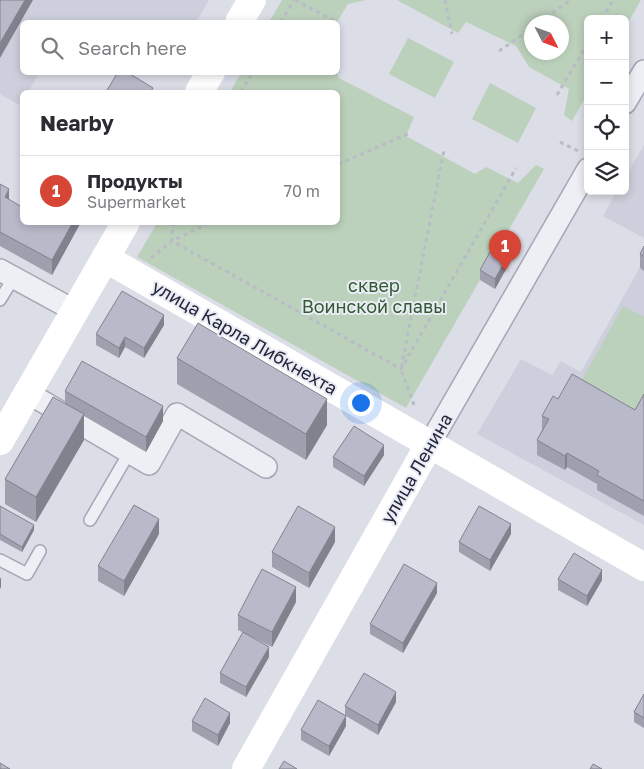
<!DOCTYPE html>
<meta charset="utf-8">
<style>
:root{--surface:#fff;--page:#f7f7f7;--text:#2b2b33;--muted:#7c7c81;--line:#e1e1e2;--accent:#d64536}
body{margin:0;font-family:"Golos Text",sans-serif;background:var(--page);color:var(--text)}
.controls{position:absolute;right:15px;top:15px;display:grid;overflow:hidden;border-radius:8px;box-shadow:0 2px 8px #0003}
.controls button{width:45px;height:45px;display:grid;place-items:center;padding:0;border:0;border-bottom:1px solid var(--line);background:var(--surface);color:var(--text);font:25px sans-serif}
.compass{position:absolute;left:524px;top:15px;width:45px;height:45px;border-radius:50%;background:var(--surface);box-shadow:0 2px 8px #0003;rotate:132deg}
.you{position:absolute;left:360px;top:402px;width:18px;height:18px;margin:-12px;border:4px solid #fff;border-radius:50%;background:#1a73e8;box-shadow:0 0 0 8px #1a73e833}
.badge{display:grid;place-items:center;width:32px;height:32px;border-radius:50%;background:var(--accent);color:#fff;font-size:16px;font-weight:700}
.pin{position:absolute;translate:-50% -41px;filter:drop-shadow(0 1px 2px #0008)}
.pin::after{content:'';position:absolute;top:26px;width:18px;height:15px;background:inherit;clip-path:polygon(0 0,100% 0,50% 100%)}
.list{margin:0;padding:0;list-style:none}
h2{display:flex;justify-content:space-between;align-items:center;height:65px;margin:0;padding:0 20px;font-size:21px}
h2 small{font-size:16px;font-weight:400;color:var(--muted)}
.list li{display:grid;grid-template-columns:32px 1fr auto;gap:15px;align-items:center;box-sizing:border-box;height:70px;padding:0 20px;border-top:1px solid var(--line)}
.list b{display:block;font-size:19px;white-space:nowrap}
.list p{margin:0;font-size:16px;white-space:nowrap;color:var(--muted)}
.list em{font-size:16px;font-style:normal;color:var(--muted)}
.icon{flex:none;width:28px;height:28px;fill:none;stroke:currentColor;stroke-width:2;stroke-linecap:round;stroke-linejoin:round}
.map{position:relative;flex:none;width:644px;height:769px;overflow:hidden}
.search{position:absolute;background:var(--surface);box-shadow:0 2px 8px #0003;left:20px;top:20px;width:320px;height:55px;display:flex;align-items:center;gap:12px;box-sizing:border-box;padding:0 18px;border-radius:8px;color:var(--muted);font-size:19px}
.panel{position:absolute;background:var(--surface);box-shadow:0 2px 8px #0003;left:20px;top:90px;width:320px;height:135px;border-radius:8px}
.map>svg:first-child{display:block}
.built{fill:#cdcfdc}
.green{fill:#bcd1bc;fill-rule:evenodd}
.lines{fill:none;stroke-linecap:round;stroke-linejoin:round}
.lane-casing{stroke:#a4a6b4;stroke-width:14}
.street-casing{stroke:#a4a6b4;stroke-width:24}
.path{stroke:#b9bbc5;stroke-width:3;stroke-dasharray:4 4;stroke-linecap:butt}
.lane{stroke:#eeeff5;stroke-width:11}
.street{stroke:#eeeff5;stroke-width:21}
.secondary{stroke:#fff;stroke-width:28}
.wall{fill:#9ea0ae}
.shaded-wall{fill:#81828d}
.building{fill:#b8baca;stroke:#81828d}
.labels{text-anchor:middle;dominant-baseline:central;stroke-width:4;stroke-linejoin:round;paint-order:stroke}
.park-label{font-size:18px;fill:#315a33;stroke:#eaecf4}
.street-label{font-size:18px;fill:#24273d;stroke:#eaecf4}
</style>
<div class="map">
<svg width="644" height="769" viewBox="0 0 644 769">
<rect width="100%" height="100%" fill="#dbdde7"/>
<path class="built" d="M0 0H209L196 22H22V72L39 73 28 92H22L21 106 0 94Z
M644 145V238L603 216 617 191H625V178Z
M644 260V525L477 434 521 359 552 375 561 361 581 372Z"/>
<path class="green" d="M282 0H366L348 4 337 22H269Z
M397 0H641L625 28V19H588V93L572 121 564 115 569 89 529 67 516 46 466 22 458 33ZM532 22H562V52H532Z
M408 38 454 62 435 98 389 74Z
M241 73H337L339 78 414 117 406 136 475 174 486 167 518 183 536 165 544 169 406 408 137 257 157 223 338 222V92H230Z
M490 83 536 108 518 143 472 119Z
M623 306 644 317V403L635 418 578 387Z"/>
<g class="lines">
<defs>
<path id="lane" d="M0 300 14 277
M90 520 129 453
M0 560 27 574 40 551"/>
<path id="street" d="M625 103 644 71
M0 270 75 311
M28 393 149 464 177 414 266 467
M429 445 588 169"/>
</defs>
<use href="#lane" class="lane-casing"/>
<use href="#street" class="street-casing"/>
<path class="path" d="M295 0 337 22
M445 0 452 34
M602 19 613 0
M281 22 294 0
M539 22 571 0
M499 51 532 28
M241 92 253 72
M557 95 588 43
M560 142 580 152
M338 164 410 133
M173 222 172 241 401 369 516 168
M151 258 172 241 211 222
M414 405 401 369 444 150"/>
<use href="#lane" class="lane"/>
<use href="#street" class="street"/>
<path class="secondary" d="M239 22 252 0
M199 92 211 72
M105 258 644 567
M0 441 126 222
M246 769 429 445"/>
</g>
<path class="wall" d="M0 184 22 222H81L52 275 0 246Z
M644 246V271L640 268V254Z
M515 253 495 289 480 280V270Z
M164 325 144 358 125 347 119 358 96 345V334Z
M177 358 327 425 306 460 177 384Z
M65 391 163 421 146 452 84 416V440L36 522 5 504V479L65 404Z
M644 394V516L597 490V484L567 467 565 470 537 455V440L542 430V416L558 399 635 410Z
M384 455 364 486 333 467V457Z
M0 506 34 530 22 552 0 540Z
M159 534 124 596 98 581V566Z
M511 534 490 571 459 552V542Z
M335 542 309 588 272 567V552Z
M558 579 602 580 587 606 558 590Z
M437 593 403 653 370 634V624Z
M296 602 272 647 238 630V615Z
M269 657 246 697 220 683V673Z
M644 694V728L634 722V712Z
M396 702 378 735 346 716V726L329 756 301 740V730L345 716V706Z
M192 721 230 723 218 746 192 731Z"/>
<path class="shaded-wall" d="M25 0H33L0 58V43Z
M9 189V204L5 197Z
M73 222H81L52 275V260Z
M515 243V253L495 289V279Z
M164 315V325L144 358V348Z
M125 337V347L119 358V348Z
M327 399V425L306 460V434Z
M163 406V421L146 452V437Z
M84 414V440L36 522V497Z
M384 445V455L364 486V476Z
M567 453V467L565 470V456Z
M159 519V534L124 596V581Z
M511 524V534L490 571V560Z
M34 525V530L22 552V547Z
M335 527V542L309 588V573Z
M602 570V580L587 606V596Z
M1 577V587L0 589V579Z
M437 583V593L403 653V643Z
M296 587V602L272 647V632Z
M269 647V657L246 697V687Z
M396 692V702L378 735V725Z
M230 713V723L218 746V735Z
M346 716V726L329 756V746Z"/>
<path class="building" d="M0 0H25L0 43Z
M118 72H127L153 88 150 92H106Z
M0 184 9 189 5 197 22 207V222H73L52 260 0 232Z
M500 234 515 243 495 279 480 270Z
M644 246V256L640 254Z
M122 291 164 315 144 348 125 337 119 348 96 334Z
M198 323 327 399 306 434 177 358Z
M82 361 163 406 146 437 65 391Z
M572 374 635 410 644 394V501L597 475 599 471 567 453 565 456 537 440 549 419 542 416 553 396 558 399Z
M53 397 84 414 36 497 5 479Z
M354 426 384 445 364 476 333 457Z
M134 505 159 519 124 581 98 566Z
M0 506 34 525 22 547 0 534Z
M298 506 335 527 309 573 272 552Z
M479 506 511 524 490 560 459 542Z
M574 553 602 570 587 596 558 579Z
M404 564 437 583 403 643 370 624Z
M262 569 296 587 272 632 238 615Z
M243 632 269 647 246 687 220 673Z
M364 673 396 692 378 725 345 706Z
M644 694V718L634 712Z
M205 698 230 713 218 735 192 721Z
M318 700 346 716 329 746 301 730Z
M284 761 297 769H279Z
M0 763 10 769H0Z
M593 764 602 769H590Z"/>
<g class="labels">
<g class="park-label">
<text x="374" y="285">сквер<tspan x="374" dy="21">Воинской славы</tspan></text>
</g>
<g class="street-label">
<text transform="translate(245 337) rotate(30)">улица Карла Либкнехта</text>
<text transform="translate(416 468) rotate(-60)">улица Ленина</text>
</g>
</g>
</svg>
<div class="controls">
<button>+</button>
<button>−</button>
<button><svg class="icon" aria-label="locate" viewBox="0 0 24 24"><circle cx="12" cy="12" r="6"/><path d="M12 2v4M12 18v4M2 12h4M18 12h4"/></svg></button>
<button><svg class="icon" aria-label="layers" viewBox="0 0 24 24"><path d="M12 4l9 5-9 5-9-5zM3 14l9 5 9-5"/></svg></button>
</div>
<svg class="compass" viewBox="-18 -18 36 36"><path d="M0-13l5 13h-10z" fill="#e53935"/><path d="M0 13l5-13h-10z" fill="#7c7c81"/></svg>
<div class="you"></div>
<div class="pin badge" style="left:505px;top:271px">1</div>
<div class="search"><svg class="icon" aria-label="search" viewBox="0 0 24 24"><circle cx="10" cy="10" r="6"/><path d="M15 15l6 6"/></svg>Search here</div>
<section class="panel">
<h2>Nearby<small></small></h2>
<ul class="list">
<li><span class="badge">1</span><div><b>Продукты</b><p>Supermarket</p></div><em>70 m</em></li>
</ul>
</section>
</div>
